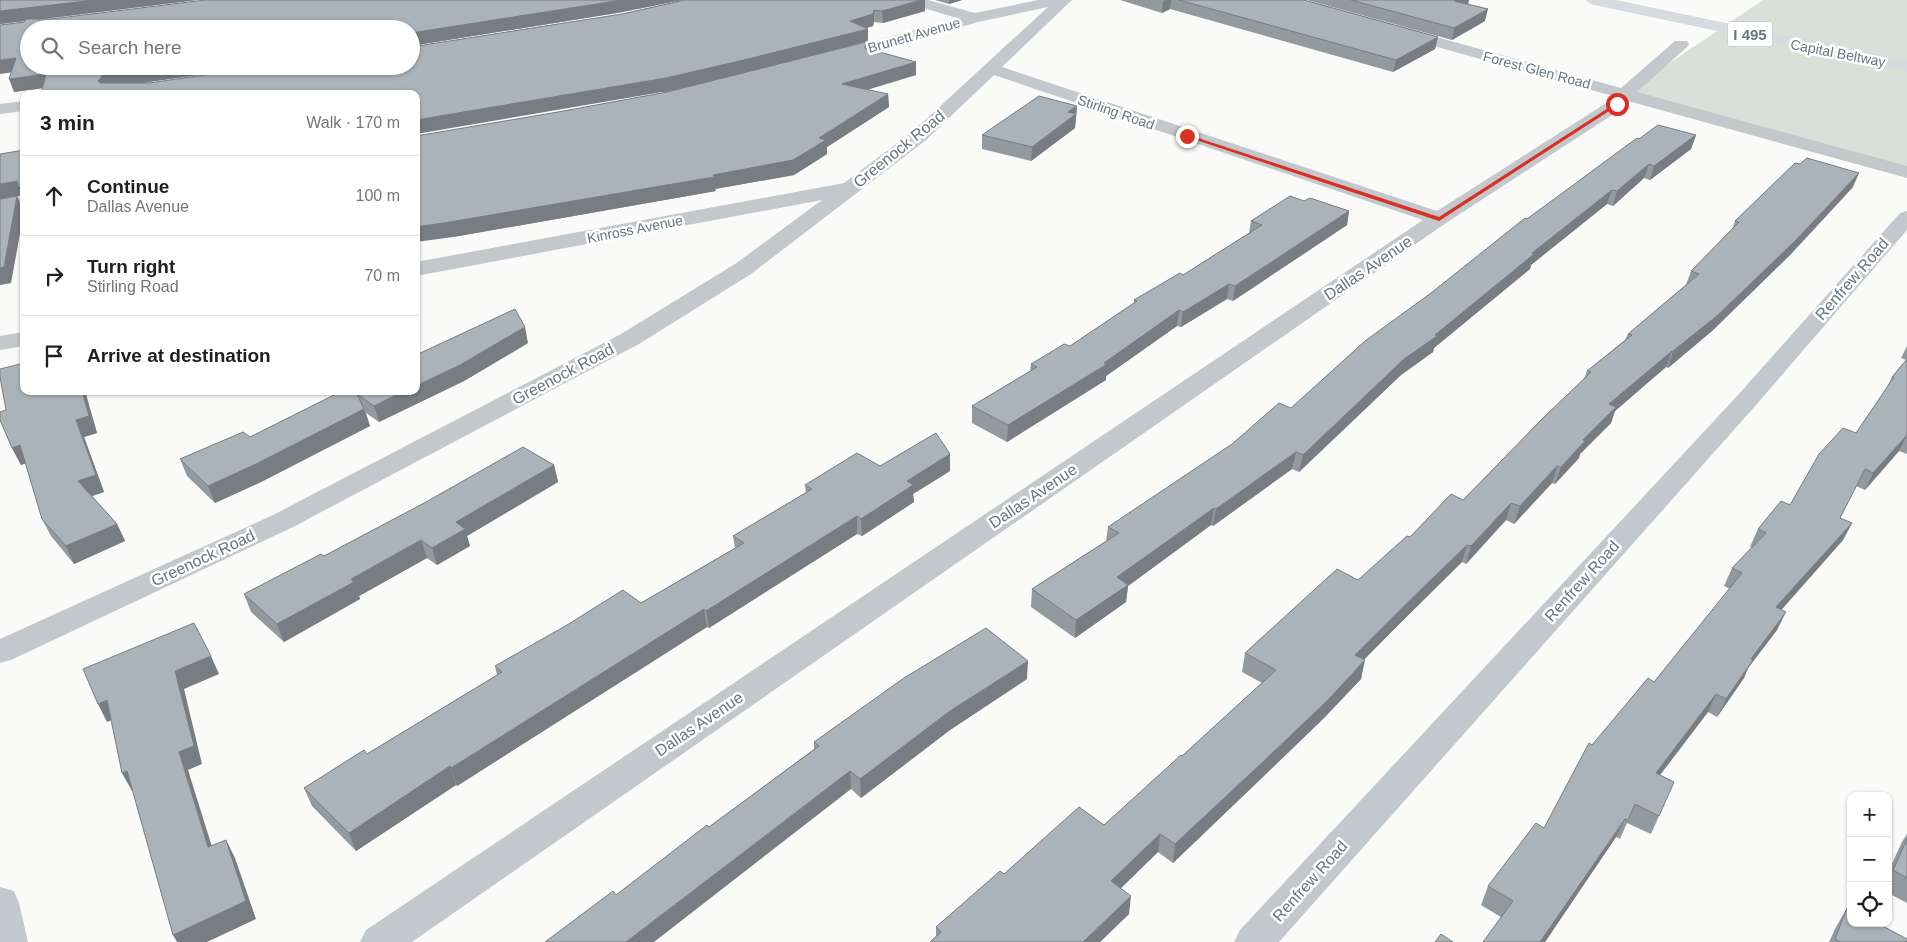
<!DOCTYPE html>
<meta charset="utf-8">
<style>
:root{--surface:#fff;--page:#f2f2f2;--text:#202124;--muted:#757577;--line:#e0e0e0}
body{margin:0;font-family:Arial,sans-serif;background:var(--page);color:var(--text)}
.controls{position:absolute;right:15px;bottom:15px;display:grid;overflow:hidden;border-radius:10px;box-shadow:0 1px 4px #0004}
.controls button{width:45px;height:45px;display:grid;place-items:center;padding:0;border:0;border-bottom:1px solid var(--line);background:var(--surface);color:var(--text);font:25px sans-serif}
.stop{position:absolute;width:15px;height:15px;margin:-11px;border:4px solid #d93025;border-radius:50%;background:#fff}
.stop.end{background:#d93025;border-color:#fff;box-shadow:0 1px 5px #0008}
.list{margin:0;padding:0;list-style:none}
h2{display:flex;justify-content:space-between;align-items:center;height:65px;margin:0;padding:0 20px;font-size:21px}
h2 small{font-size:16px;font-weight:400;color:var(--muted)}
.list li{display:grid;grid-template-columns:32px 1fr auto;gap:15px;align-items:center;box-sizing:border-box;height:80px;padding:0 20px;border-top:1px solid var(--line)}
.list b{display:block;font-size:19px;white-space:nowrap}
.list p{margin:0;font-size:16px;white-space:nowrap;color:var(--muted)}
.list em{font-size:16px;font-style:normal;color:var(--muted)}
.icon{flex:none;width:28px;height:28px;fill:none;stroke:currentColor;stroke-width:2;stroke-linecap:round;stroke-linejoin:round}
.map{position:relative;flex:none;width:1907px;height:942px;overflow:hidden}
.search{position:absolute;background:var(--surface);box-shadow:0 1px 4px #0004;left:20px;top:20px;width:400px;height:55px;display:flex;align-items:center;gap:12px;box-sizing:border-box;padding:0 18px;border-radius:28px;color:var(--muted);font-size:19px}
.panel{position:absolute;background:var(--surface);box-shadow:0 1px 4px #0004;left:20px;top:90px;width:400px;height:305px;border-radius:10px}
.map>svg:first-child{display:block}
.green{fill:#dadfd7}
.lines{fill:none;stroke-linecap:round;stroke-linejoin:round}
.minor{fill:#c3c8cc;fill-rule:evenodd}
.highway{fill:#d6dbdf;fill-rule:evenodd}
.wall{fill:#929a9f}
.shaded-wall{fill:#777d82}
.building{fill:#aab3b9;stroke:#777d82}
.route{fill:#d93025}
.labels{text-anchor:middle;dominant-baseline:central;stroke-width:5;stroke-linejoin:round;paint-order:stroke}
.far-street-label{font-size:14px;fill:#657683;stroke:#fff}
.shield{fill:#fff;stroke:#939fa8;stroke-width:1}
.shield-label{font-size:15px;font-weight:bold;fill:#657683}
.street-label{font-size:16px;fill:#657683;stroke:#fff}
</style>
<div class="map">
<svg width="1907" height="942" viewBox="0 0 1907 942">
<rect width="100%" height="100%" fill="#fafaf8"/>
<path class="green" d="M1763 0H1907V169L1624 94Z"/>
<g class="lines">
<path class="minor" d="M903 0H928L975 13 1038 0H1072L1002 67 1437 211 1611 100 1613 96 1394 35 1392 32 1394 29 1400 27 1621 88 1675 41H1687L1689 44 1687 47 1637 92 1907 166V178L1628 101 1623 108 1446 223 412 942H360L366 930 1423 220 994 75 926 140 751 274 639 344 293 527 11 660 0 663V639L273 515 621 334 735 264 822 200 416 276V262L844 183 912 132 1048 7 978 22 837 63H825L823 59 825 55 957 18 906 3Z
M24 101V111L0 114V104Z
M24 197V209L0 213V201Z
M1907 211V230L1756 405 1279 942H1234L1240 930 1738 395 1900 213Z
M24 332V346L0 350V336Z
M0 887 14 891 19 903 28 942H0Z"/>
<path class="highway" d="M1586 0H1616L1907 61V71L1594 5 1589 3Z"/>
</g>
<path class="wall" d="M0 0H197L44 19 623 12 411 46V29H29L146 83 411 66 622 14 685 0 925 11 883 23 874 22 873 26 866 28 868 41 829 51 866 48 916 75 867 90 888 94 889 107 827 147V154L794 175 715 189 716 191 453 237 558 112 667 92 42 88 14 92 11 72 25 21 0 24Z
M935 0H962L949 4Z
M1120 0H1304L1438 37 1435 49 1393 72 1170 9 1162 13Z
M1307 0H1469L1468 4 1485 21 1452 40Z
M1077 106 1075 128 1031 161 982 149V135Z
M1696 135 1691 149 1650 180 1644 178 1613 206 1607 204 1531 265 1530 269 1434 348 1433 352 1401 375 1299 472 1292 469 1213 526 1211 525 1128 586 1126 602 1075 638 1031 607 1032 589 1106 541 1108 527 1291 408 1431 293 1527 219 1639 139Z
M1853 187 1790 255 1712 331 1668 368 1666 367 1615 411 1611 423 1580 454 1579 458 1555 484 1552 483 1514 524 1506 520 1466 564 1462 562 1400 623 1364 660 1361 679 1324 718 1262 778 1173 863 1158 852 1120 888 1129 914 1100 942H930L936 936V927L1004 874 1104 825 1182 756 1262 683 1242 672 1245 653 1358 580 1410 537 1463 500 1584 379 1587 371 1625 340 1628 334 1686 285 1691 271 1732 230 1735 221Z
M1304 201 1349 211 1347 225 1233 301 1227 299 1181 327 1177 326 1106 376V380L1007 442 972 423V406L1030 371 1031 364 1070 346 1134 303V300L1183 275 1249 233 1251 221Z
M528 343 464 381 379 422 366 413 370 426 261 482 215 503 187 476 180 459 250 437 342 391Z
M1907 346V454L1899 451 1865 490 1856 486 1840 518 1852 523 1843 540 1781 610 1777 630 1748 668 1744 678 1717 717 1708 712 1660 775 1659 816 1651 834 1627 823 1620 839 1616 837 1545 942H1483L1501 917 1481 905 1488 886 1544 828 1592 745 1654 682 1730 589 1724 586 1732 568 1752 547H1750L1758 529 1790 505 1856 433 1886 389 1892 377 1906 360 1901 358Z
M24 391H85L97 433 84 437 104 492 92 496 117 524 125 541 74 564 51 536 42 519 26 463 21 465 12 448 6 410Z
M950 454V471L913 494 914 502 862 536 857 534 709 628 707 627 457 786 456 785 356 851 312 806 304 788 367 754 497 675 495 666 641 603 735 548 733 536 806 493 805 485 880 466Z
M554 465 558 482 467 536 470 546 437 565 427 558 359 596 360 599 284 642 251 612 244 594 324 556Z
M1027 679 950 730 861 798 851 789 709 827 814 749V742Z
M1907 834V903L1888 893V872L1902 842Z
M1847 908 1907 942H1829L1836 927Z"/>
<path class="shaded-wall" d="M95 0H197L0 24V11Z
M622 0H683L623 12 411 46V33Z
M921 0H925V11L883 23 882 11Z
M949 0H962L949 4Z
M1166 0H1171L1170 9 1162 13 1163 1Z
M1455 0H1469L1468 4 1451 12Z
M1488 9 1485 21 1452 40 1454 28Z
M874 10V22L873 26 850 33V21Z
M868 29V41L746 73 668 91 416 134V120Z
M1438 37 1435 49 1393 72 1396 60Z
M16 58 21 71 0 74V60Z
M916 62V75L842 97V84Z
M167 66H262L108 88 98 81 103 75Z
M46 74 51 87 14 92 9 79Z
M888 94 889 107 827 147V154L794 175 715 189 716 191 453 237 416 242V227L713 175 819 138Z
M1077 106 1075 128 1031 161 1032 147 1068 112Z
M1696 135 1691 149 1650 180 1654 166Z
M1649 164 1644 178 1613 206 1617 191Z
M24 165V195L20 185Z
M1859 173 1853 187 1790 255 1712 331 1668 368 1673 351Z
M17 181 24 195 0 200V184Z
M1612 190 1607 204 1531 265 1530 269 1434 348 1433 352 1401 375 1299 472 1303 455 1404 359 1532 253Z
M17 196 24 212 11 283 0 285V268Z
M1349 211 1347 225 1233 301 1235 286Z
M1229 284 1227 299 1181 327 1183 312Z
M1179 310 1177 326 1106 376V380L1007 442 1008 425 1104 363Z
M525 327 528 343 464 381 379 422 374 406 404 391H416V386Z
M1672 351 1666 367 1615 411 1611 423 1580 454 1579 458 1555 484 1561 467 1609 404Z
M82 391H85L97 433 84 437 104 492 86 498 78 481 76 420Z
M364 409 370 426 261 482 215 503 208 486Z
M1907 435 1899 451 1865 490 1873 473Z
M20 445 29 462 21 465 12 448Z
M1296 452 1292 469 1213 526 1216 509Z
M950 454V471L913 494 914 502 862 536 861 519 907 481Z
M554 465 558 482 467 536 470 546 437 565 432 548 456 522Z
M1557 466 1552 483 1514 524 1520 506Z
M1511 503 1506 520 1466 564 1471 546Z
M1214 508 1211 525 1128 586 1126 602 1075 638 1076 620 1117 577Z
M857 516V534L709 628 706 611Z
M1852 523 1843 540 1768 625 1776 607Z
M117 524 125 541 74 564 66 546Z
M421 540 427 558 359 596 360 599 284 642 277 624 351 579Z
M1467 545 1462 562 1350 673 1355 655Z
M704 609 707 627 457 786 451 768Z
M1786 612 1777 630 1748 668 1744 678 1717 717 1726 699 1751 659Z
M211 656 219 674 184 689 202 764 188 770 218 866 208 847 179 752 175 671Z
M1365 660 1361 679 1324 718 1173 863 1175 844Z
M1028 661 1027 679 950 730 861 798 860 779 950 711Z
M1716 694 1708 712 1647 792 1656 773Z
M107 700 117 718 107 722 98 704Z
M450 766 456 785 356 851 349 833Z
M127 771 137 789 132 791 122 773Z
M850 771 851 789 654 942H626Z
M1625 819 1616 837 1545 942H1540Z
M1160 834 1158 852 1109 900 1111 881Z
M226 840 235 858 256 919 207 942H177L173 935Z
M1131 896 1129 914 1100 942H1083Z"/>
<path class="building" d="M0 0H95L0 11Z
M205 0H622L411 33V29H29V66H167L103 75 98 81 100 83H149L267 66H411V47L622 14 685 0H921L882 11 874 10 873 14 850 21 868 29 744 60 666 78 416 120V94H41L46 74 9 79 16 58 0 60V25L24 22 26 19H51Z
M1179 0H1304L1438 37 1396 60Z
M1351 0H1455L1454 1 1488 9 1454 28Z
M866 42 865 48 916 62 842 84 888 94 819 138 826 140 793 160 713 175 714 177 450 222 416 227V136L558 112 667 92Z
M1039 96 1077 106 1068 112 1076 114 1032 147 982 135Z
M1658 125 1696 135 1654 166 1649 164 1617 191 1612 190 1532 253 1534 254 1435 335 1437 336 1404 359 1303 455 1296 452 1216 509 1214 508 1117 577 1128 585 1076 620 1032 589 1119 533 1108 527 1232 444 1279 403 1291 408 1365 341 1431 293 1525 218 1527 219 1637 138 1639 139Z
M24 150V165L20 185 17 181 0 184V154Z
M1807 158 1859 173 1796 240 1718 315 1673 351H1672L1609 404 1616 407 1583 440 1585 441 1561 467 1557 466 1520 506 1511 503 1471 546 1467 545 1405 605 1355 655 1365 660 1328 700 1265 760 1175 844 1160 834 1111 881 1131 896 1083 942H930L941 932 936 927 1000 871 1004 874 1079 807 1104 825 1181 755 1182 756 1276 670 1245 653 1337 569 1358 580 1407 536 1410 537 1451 494 1463 500 1543 418 1591 372 1587 371 1632 335 1628 334 1699 274 1691 271 1739 222 1735 221 1795 163 1800 164Z
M17 196 4 267 0 268V199Z
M1290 196 1304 201 1310 198 1349 211 1235 286 1229 284 1183 312 1179 310 1104 363 1107 364 1008 425 972 406 1037 367 1031 364 1064 344 1070 346 1137 301 1134 300 1180 273 1183 275 1262 225 1251 221Z
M515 309 525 327 460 365 416 386V355Z
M1907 359V435L1873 473 1865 469 1840 518 1852 523 1776 607 1786 612 1751 659 1753 660 1726 699 1716 694 1656 773 1674 782 1659 816 1635 804 1628 820 1625 819 1540 942H1483L1513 901 1488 886 1536 823 1544 828 1589 743 1592 745 1648 678 1654 682 1742 573 1732 568 1766 533 1758 529 1781 501 1790 505 1819 454 1843 428 1856 433 1894 377H1892Z
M24 363V391H82L89 416 76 420 96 475 78 481 117 524 66 546 42 519 20 445 12 448 0 420V412L6 410 0 377V369Z
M342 391H404L374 406 357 394 364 409 254 465 208 486 180 459 243 432 250 437Z
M936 433 950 454 907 481 913 485 861 519 857 516 706 611 704 609 451 768 450 766 349 833 304 788 364 750 367 754 502 672 495 666 567 625 623 590 641 603 744 543 733 536 812 489 805 485 857 453 880 466Z
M523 447 554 465 456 522 465 529 432 548 421 540 351 579 354 582 277 624 244 594 321 554 324 556 426 502Z
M194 623 211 656 175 671 194 746 179 752 208 847 226 840 246 901 173 935 127 771 122 773 107 700 98 704 83 669Z
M986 628 1028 661 950 711 860 779 850 771 626 942H545L613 891 616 895 707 825 709 827 819 746 814 742 904 678Z
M1907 839V878L1893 870Z
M1847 908 1851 910V923H1877L1907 939V942H1840L1835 939Z
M1441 934 1453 942H1435Z"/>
<path class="route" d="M1616 103 1620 104 1439 221 1184 136 1189 135 1439 217Z"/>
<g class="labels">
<g class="far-street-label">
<text transform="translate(914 35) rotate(-16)">Brunett Avenue</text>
<text transform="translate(1838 53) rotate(11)">Capital Beltway</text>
<text transform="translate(1537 70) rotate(15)">Forest Glen Road</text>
<text transform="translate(1116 112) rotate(19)">Stirling Road</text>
<text transform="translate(635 229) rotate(-11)">Kinross Avenue</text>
</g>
<rect class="shield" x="1727.5" y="21.5" width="45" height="25" rx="4"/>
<g class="shield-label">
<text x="1750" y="34">I 495</text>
</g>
<g class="street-label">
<text transform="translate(899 149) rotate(-39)">Greenock Road</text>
<text transform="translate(1368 268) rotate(-34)">Dallas Avenue</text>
<text transform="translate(1852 279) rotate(-49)">Renfrew Road</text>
<text transform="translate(563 374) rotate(-28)">Greenock Road</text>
<text transform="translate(1033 496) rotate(-34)">Dallas Avenue</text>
<text transform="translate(203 558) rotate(-25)">Greenock Road</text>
<text transform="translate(1582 581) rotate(-48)">Renfrew Road</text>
<text transform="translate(699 724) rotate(-34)">Dallas Avenue</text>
<text transform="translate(1310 881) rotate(-48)">Renfrew Road</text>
</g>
</g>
</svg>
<div class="controls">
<button>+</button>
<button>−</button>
<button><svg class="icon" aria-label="locate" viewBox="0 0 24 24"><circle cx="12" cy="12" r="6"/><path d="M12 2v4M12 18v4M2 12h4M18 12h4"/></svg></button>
</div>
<div class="stop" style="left:1617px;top:104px"></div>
<div class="stop end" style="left:1187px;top:136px"></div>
<div class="search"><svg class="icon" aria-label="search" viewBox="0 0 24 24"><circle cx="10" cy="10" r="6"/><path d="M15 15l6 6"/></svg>Search here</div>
<section class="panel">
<h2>3 min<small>Walk · 170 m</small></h2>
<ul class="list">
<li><svg class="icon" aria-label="ahead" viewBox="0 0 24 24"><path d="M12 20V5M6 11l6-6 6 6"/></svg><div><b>Continue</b><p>Dallas Avenue</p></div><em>100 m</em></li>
<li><svg class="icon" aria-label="right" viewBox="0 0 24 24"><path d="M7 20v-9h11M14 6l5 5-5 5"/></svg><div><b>Turn right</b><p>Stirling Road</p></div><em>70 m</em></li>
<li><svg class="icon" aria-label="arrive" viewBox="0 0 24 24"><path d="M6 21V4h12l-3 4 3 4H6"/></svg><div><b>Arrive at destination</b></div></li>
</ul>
</section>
</div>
